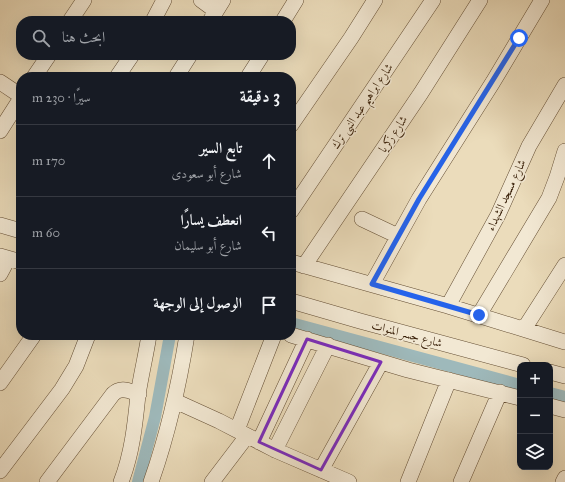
<!DOCTYPE html>
<html lang="ar">
<meta charset="utf-8">
<style>
:root{--surface:#171b24;--page:#20242c;--text:#f1f3f6;--muted:#9ea1a6;--line:#363941}
body{margin:0;font-family:"IM FELL Great Primer",Amiri,serif;background:var(--page);color:var(--text);direction:rtl}
.controls{position:absolute;right:12px;bottom:12px;display:grid;overflow:hidden;border-radius:8px;box-shadow:0 4px 16px #0002}
.controls button{width:36px;height:36px;display:grid;place-items:center;padding:0;border:0;border-bottom:1px solid var(--line);background:var(--surface);color:var(--text);font:20px sans-serif}
.stop{position:absolute;width:12px;height:12px;margin:-9px;border:3px solid #2563eb;border-radius:50%;background:#fff}
.stop.end{background:#2563eb;border-color:#fff;box-shadow:0 1px 4px #0008}
.list{margin:0;padding:0;list-style:none}
h2{display:flex;justify-content:space-between;align-items:center;height:52px;margin:0;padding:0 16px;font-size:17px}
h2 small{font-size:13px;font-weight:400;color:var(--muted)}
.list li{display:grid;grid-template-columns:26px 1fr auto;gap:12px;align-items:center;box-sizing:border-box;height:72px;padding:0 16px;border-top:1px solid var(--line)}
.list b{display:block;font-size:15px;white-space:nowrap}
.list p{margin:0;font-size:13px;white-space:nowrap;color:var(--muted)}
.list em{font-size:13px;font-style:normal;color:var(--muted)}
.icon{flex:none;width:22px;height:22px;fill:none;stroke:currentColor;stroke-width:2;stroke-linecap:round;stroke-linejoin:round}
.map{position:relative;flex:none;width:565px;height:482px;overflow:hidden;direction:ltr}
.search{position:absolute;background:var(--surface);box-shadow:0 4px 16px #0002;left:16px;top:16px;width:280px;height:44px;display:flex;align-items:center;gap:10px;box-sizing:border-box;padding:0 14px;border-radius:16px;color:var(--muted);font-size:15px}
.panel{position:absolute;background:var(--surface);box-shadow:0 4px 16px #0002;left:16px;top:72px;width:280px;height:268px;border-radius:16px;direction:rtl}
.map>svg:first-child{display:block}
.lines{fill:none;stroke-linecap:round;stroke-linejoin:round}
.canal{stroke:#9eb9bb;stroke-width:12}
.minor-casing{stroke:#644e34;stroke-width:16}
.minor{stroke:#f2e8d3;stroke-width:15}
.route{stroke:#2563eb;stroke-width:5}
.marked{fill:none;stroke:#7b2cbf;stroke-width:3;stroke-linejoin:round}
.labels{text-anchor:middle;dominant-baseline:central;stroke-width:3;stroke-linejoin:round;paint-order:stroke}
.street-label{font-size:12px;fill:#371e07;stroke:#f2e8d3}
</style>
<div class="map">
<svg width="565" height="482" viewBox="0 0 565 482">
<rect width="100%" height="100%" fill="#ebdcbb"/>
<filter id="stains"><feTurbulence type="fractalNoise" baseFrequency=".005" numOctaves="4"/><feColorMatrix values="0 0 0 0 .2 0 0 0 0 .09 0 0 0 0 .02 0 0 0 .5 -.17"/></filter>
<radialGradient id="worn" r=".72"><stop offset=".6" stop-color="#630" stop-opacity="0"/><stop offset="1" stop-color="#630" stop-opacity=".3"/></radialGradient>
<g class="lines">
<path class="canal" d="M291 323 520 385
M550 393 565 397
M138 482 155 417 170 335"/>
<defs>
<path id="minor" d="M201 0 216 11
M70 21 84 0
M153 21 164 0
M210 21 223 0
M283 21 296 0
M34 77 49 55
M117 77 132 55
M176 77 190 55
M248 77 262 55
M0 82 21 96
M291 125 351 38 375 0
M0 131 21 98
M291 211 433 0
M362 219 398 236
M0 225 21 231
M0 256 21 262
M291 262 448 306 565 342
M304 266 421 93 480 0
M0 274 8 259
M372 284 419 199 493 82 542 0
M291 301 360 321 523 365
M448 306 498 215 529 146 565 85
M479 315 549 198 557 177 565 151
M524 329 565 265
M291 335 408 370 520 398
M550 372 565 376
M0 383 34 335
M175 401 219 421 275 450 349 482
M550 406 565 410
M237 430 274 335
M259 442 307 339
M275 450 328 345
M321 470 381 362
M0 471 62 389 76 366 88 335
M47 482 113 394C121 386 129 391 139 394
M121 482C132 454 135 425 138 395 141 375 146 355 149 335
M151 482C168 434 179 385 187 335
M212 482 247 436
M408 482 449 380
M461 482 500 392
M563 482 565 478"/>
</defs>
<use href="#minor" class="minor-casing"/>
<use href="#minor" class="minor"/>
</g>
<g class="lines">
<path class="route" d="M479 315 372 284 419 199 519 38"/>
</g>
<path class="marked" d="M307 339 381 362 321 470 259 442Z"/>
<g class="labels">
<g class="street-label">
<text transform="translate(362 106) rotate(-56)">شارع ابراهيم عبد النبى ترك</text>
<text transform="translate(393 134) rotate(-56)">شارع زكريا</text>
<text transform="translate(506 195) rotate(-65)">شارع مسجد الشهداء</text>
<text transform="translate(407 334) rotate(15)">شارع جسر المنوات</text>
</g>
</g>
<rect width="100%" height="100%" filter="url(#stains)"/>
<rect width="100%" height="100%" fill="url(#worn)"/>
</svg>
<div class="controls">
<button>+</button>
<button>−</button>
<button><svg class="icon" aria-label="layers" viewBox="0 0 24 24"><path d="M12 4l9 5-9 5-9-5zM3 14l9 5 9-5"/></svg></button>
</div>
<div class="stop" style="left:519px;top:38px"></div>
<div class="stop end" style="left:479px;top:315px"></div>
<div class="search"><svg class="icon" aria-label="search" viewBox="0 0 24 24"><circle cx="10" cy="10" r="6"/><path d="M15 15l6 6"/></svg>ابحث هنا</div>
<section class="panel">
<h2>3 دقيقة<small>سيرًا · 230 m</small></h2>
<ul class="list">
<li><svg class="icon" aria-label="ahead" viewBox="0 0 24 24"><path d="M12 20V5M6 11l6-6 6 6"/></svg><div><b>تابع السير</b><p>شارع أبو سعودى</p></div><em>170 m</em></li>
<li><svg class="icon" aria-label="left" viewBox="0 0 24 24"><path d="M17 20v-9H6M10 6l-5 5 5 5"/></svg><div><b>انعطف يسارًا</b><p>شارع أبو سليمان</p></div><em>60 m</em></li>
<li><svg class="icon" aria-label="arrive" viewBox="0 0 24 24"><path d="M6 21V4h12l-3 4 3 4H6"/></svg><div><b>الوصول إلى الوجهة</b></div></li>
</ul>
</section>
</div>
